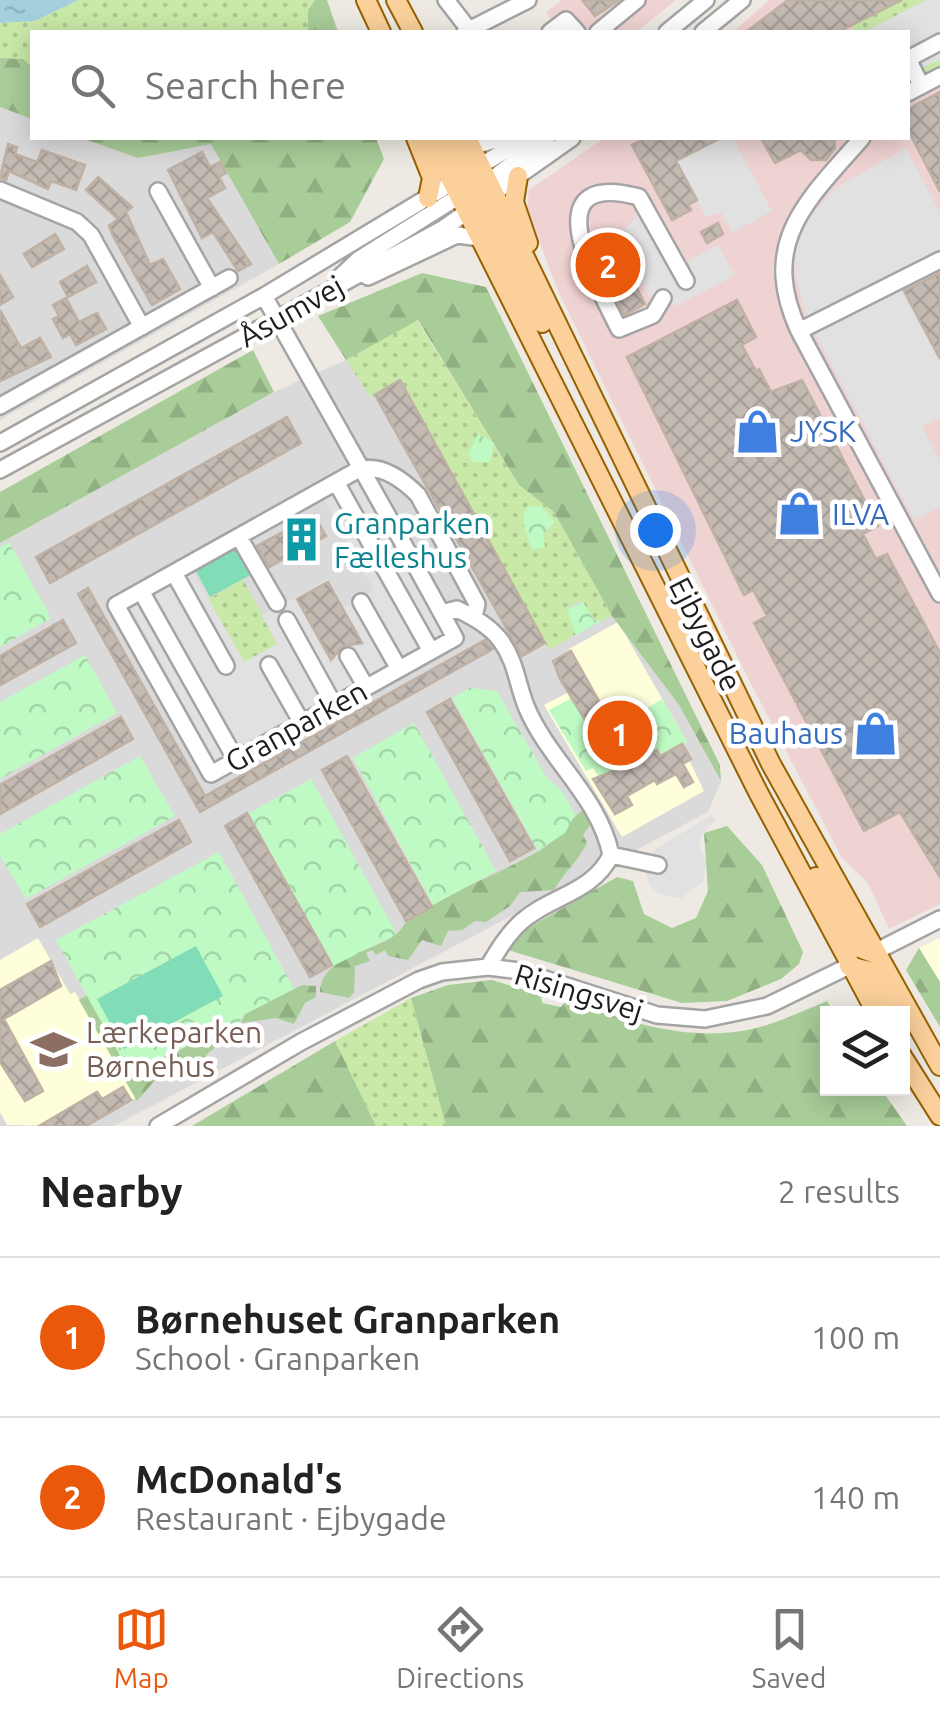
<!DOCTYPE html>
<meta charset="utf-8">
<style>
:root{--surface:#fff;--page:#f2f2f2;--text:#222;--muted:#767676;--line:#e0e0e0;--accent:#ea580c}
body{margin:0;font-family:Ubuntu,sans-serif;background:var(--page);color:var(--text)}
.controls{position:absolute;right:30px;bottom:30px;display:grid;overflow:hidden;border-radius:0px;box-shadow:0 5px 25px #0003}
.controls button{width:90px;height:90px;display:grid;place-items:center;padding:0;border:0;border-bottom:2px solid var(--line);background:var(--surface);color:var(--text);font:50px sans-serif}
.you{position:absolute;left:655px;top:530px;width:35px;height:35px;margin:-25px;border:8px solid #fff;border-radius:50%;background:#1a73e8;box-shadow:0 0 0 15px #1a73e833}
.badge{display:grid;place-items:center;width:65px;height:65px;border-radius:50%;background:var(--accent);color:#fff;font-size:32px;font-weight:700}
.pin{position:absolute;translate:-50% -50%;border:5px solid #fff;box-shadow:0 2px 10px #0006}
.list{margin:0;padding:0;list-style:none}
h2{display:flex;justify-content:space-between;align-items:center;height:130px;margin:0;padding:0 40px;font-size:42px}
h2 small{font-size:32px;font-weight:400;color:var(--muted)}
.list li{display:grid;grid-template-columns:65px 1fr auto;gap:30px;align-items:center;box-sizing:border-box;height:160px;padding:0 40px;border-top:2px solid var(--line)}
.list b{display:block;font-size:38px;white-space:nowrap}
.list p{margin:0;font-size:32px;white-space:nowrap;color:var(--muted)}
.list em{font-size:32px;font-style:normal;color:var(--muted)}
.icon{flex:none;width:55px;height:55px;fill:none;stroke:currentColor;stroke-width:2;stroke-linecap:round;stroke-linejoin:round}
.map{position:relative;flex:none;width:940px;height:1126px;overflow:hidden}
.search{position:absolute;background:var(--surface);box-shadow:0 5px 25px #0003;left:30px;right:30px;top:30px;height:110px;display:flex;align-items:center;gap:25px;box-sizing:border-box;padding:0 35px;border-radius:0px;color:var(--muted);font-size:38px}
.sheet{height:450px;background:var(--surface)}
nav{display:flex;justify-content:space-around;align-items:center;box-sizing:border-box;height:140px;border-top:2px solid var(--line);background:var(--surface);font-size:28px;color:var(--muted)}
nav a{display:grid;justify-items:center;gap:5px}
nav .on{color:var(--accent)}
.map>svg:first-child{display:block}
.residential{fill:#dbdada}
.commercial{fill:#efd3d2}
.education{fill:#fffedb}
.grass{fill:url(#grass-dots)}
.forest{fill:url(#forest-firs)}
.park{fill:url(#park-crowns)}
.pitch{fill:#81ddb8}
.parking{fill:#e1e1e1}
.water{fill:url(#water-ripples)}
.building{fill:url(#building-cross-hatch);stroke:#c0b1a5;stroke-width:2.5}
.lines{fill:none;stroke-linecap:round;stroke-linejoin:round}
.minor-casing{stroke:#a4a4a4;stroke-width:20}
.major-casing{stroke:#956201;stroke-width:22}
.minor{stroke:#fff;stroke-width:15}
.major{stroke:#fbd09b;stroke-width:18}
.labels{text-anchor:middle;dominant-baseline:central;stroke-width:9;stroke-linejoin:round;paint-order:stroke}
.street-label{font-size:30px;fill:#1d1d1d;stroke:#fff}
.shop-label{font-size:30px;fill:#366cbe;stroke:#fff;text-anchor:start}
.culture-label{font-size:30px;fill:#0d838f;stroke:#fff;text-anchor:start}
.education-label{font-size:30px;fill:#785e54;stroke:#fff;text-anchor:start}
</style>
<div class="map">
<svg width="940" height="1126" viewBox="0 0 940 1126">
<defs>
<pattern id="grass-dots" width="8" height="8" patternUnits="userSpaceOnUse" patternTransform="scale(2.5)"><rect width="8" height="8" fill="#c9e9a8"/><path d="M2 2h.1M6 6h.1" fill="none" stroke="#acc790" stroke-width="1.8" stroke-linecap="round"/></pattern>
<pattern id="forest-firs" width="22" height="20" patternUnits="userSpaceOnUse" patternTransform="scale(2.5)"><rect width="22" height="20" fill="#a8cd98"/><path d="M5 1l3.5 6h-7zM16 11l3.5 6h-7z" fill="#90b083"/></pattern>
<pattern id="park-crowns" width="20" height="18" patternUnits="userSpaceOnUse" patternTransform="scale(2.5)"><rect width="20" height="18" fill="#bff9c3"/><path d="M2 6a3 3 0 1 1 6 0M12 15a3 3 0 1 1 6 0" fill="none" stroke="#a4d5a7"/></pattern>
<pattern id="water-ripples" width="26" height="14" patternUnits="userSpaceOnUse" patternTransform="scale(2.5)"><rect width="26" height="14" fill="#a3d0dc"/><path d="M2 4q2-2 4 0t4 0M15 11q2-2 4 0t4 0" fill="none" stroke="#8cb2bc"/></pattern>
<pattern id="building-cross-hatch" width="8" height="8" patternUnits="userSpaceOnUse" patternTransform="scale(2.5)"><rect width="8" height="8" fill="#c3bab2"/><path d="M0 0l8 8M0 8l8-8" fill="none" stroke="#a79f99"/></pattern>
</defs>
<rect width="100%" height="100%" fill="#eeeae3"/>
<path class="residential" d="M0 107 32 119V138H81L138 158 211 144 279 264 0 420Z
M346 360 618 622 679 705 721 781 708 812 114 1126H0V543L274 392Z"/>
<path class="commercial" d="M562 0H676L636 32H560L546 12Z
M769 0H940V904L889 929 868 883 842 858 749 680 558 291 527 209 529 190 604 138H908V32H733Z"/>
<path class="education" d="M618 622 687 742 682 745 704 791 622 837 544 705 569 692 587 724 605 714 569 649Z
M38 938 70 994 75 992 135 1098 86 1126 7 1125 0 1112V960Z
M940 938V982L919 948Z"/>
<path class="grass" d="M78 0H315L308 10V32H32V67L22 59 0 58V23L35 21Z
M838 0H940V65L908 83V32H855Z
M417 320 519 485 554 512 612 616 597 622 580 601 569 607 578 633 549 650 400 381 371 398 346 360Z
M243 579 278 644 244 663 208 599Z
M411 998 446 1126H376L335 1041Z"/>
<path class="forest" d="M315 0H327L338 32H308V10Z
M0 58 23 59 32 67V119L0 107Z
M81 138H376L384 159 350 222 279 264 211 144 138 158Z
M422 273 486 287 720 765 721 781 679 705 612 616 554 512 519 485 418 320 346 360 318 316Z
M253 350 274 392 0 543V492Z
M583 810 591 824 583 835 587 843C577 863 564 872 554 890L520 892 510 906 486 922 475 921 462 930 448 931 441 946 422 940 408 960 388 956 385 950 376 955 372 950 366 953 370 961 355 966 354 992 349 998 320 992C322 956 371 953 395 935 401 931 404 923 410 919 450 891 497 875 539 851 561 838 568 820 583 810Z
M727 826 762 865 803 952 799 964 781 979 727 1001 682 1003 508 950 528 928 617 877 633 881 644 914 672 928 696 918 708 891 704 833Z
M919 948 940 982V1027L906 970Z
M492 980 541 995 542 1003 561 1007 567 1000C629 1022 693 1045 760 1027 782 1021 805 1010 827 1001L834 1013 828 1014V1088L881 1089 907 1126H446L411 998 448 985Z
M302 985 316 986V997L305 1003 294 1024 276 1018 241 1023 245 1014Z
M88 995 129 1072 219 1032 230 1035 206 1055 204 1067 189 1063 172 1069 168 1077 157 1078 137 1101 79 1000Z
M335 1041 376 1126H192Z"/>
<path class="park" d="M478 434 494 443 490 462H472L468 454Z
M542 506 555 522 543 534 545 547 532 550 523 523 526 507Z
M9 542 51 618 0 647V547Z
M583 602 594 620 601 621 576 635 567 610Z
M85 655 117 713 0 779V702Z
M470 688 497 691 547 778 562 791 575 815 565 833 538 851 452 698Z
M572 698 602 750 618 742 612 730 662 699 687 742 660 756 648 755 627 721 620 726 629 739 622 744 632 763 598 776 593 768 586 771 549 710Z
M414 723 496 871 433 905 353 758Z
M140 756 175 816 26 899 0 856V834Z
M311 779 397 934 333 966 249 813Z
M219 852 294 989 245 1014 230 1035 219 1032 129 1072 56 940Z"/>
<path class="pitch" d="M239 547 254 573 210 597 196 571Z
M196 946 223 996 124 1049 97 999Z"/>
<path class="parking" d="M926 0H940V59L908 76V32H864Z
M721 138H733L772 211 732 233 721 212 706 217 676 161Z
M906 148 940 213V268L903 288 940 359V417L922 427 940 461V507L914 520 807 318 795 272 796 249 808 220 834 189Z
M642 211 672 263 691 268 688 261 718 245 735 275 674 307 670 298 660 295 651 299 615 239Z
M357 482 442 634 215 760 131 608 194 573 244 662 277 644 262 616 328 579 344 607 374 590 324 500Z
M712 815 716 819 702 835 699 847 706 861 703 881 682 898 659 894 649 884 645 870 655 849Z"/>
<path class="water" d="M0 0H78L35 21 0 23Z"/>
<path class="building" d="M582 0H619L595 16Z
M788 0H902L838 32H746Z
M940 92V192L908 130V109Z
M646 138H721L676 161 697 200 688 205 691 210 672 220 632 145Z
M761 138H834L835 148 826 160H811L801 150 775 163Z
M8 144 17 147 15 154 37 162 42 150 85 165 76 190 51 181 48 189 9 171 6 180 0 178Z
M202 152 210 167 220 162 226 173 219 177 225 188 207 198 251 264 238 271 213 232 202 238 168 170Z
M98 177 132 207 126 212 150 265 163 259 180 289 152 305 113 236 109 226 118 219 86 190Z
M718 223 723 234 707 243 701 232Z
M55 234 64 249 32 267 24 254Z
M611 238 645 304 624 315 595 246Z
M87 266 96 282 68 297 60 282Z
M940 273V359L904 291Z
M0 275 13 297 0 305Z
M66 298 79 322 97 313 106 329 76 345 70 334 63 338 53 319 59 316 53 305Z
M737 300 756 337 742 345 756 371 759 369 771 392 802 380 878 526 863 534 876 559 887 554 940 653V877L900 812 864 831 754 623 767 616 753 590 744 595 627 357Z
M0 310 21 348 40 338 51 357 0 381Z
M400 380 545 643 522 656 375 395Z
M287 417 301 443 50 583 36 557Z
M314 515 326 536 269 567 257 546Z
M328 582 362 643 343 646 331 660 297 599Z
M88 588 205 796 485 640 493 649 200 812 78 594Z
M63 620 76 643 0 685V656Z
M571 651 614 728 628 721 648 755 657 750 660 756 682 744 691 759 683 764 693 782 684 787 676 774 657 784 655 780 627 796 632 805 615 814 593 779 632 763 620 740 603 749 560 679 553 661Z
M450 699 534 848 510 861 427 712Z
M121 717 133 739 0 814V785Z
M347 756 432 907 406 921 322 770Z
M247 813 332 965 310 977 225 826Z
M179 820 191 842 40 927 27 904Z
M51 961 61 986 4 1019 43 1091 25 1101 0 1062V990Z
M123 1087 131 1100 86 1126H39L97 1092 102 1099Z"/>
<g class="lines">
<defs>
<path id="minor" d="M446 0 470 31
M465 32 528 0
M550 32 566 20 577 32
M598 32 637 0
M667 32 706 0
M703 32 742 0
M921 85 908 59 940 42
M908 93 940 76
M467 138 481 144 502 138
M862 138C807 201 758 242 799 331L940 594
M480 188 547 138
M0 190 77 222 91 235 142 327
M158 191 212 288
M368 277 457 235 480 238
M339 278 359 259 469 190
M264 296C328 410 393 523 455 638L211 774 116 605 354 472C377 461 401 478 418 495L477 604 474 617
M663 298 653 315 619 329C598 286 530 168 639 197L686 281
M799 331 940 260
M0 406 229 278
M0 443 264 296 526 138
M0 470 444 228 572 138
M336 482 431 651
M239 537 277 603
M174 573 226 666
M141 591 236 760
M361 602 399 669
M442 613 457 609C473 617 490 626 501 641 516 662 517 683 526 706 548 760 599 796 611 855 593 893 550 896 521 922 507 935 498 950 488 967
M287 620 334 705
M348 656 366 687
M269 665 302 723
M611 855 658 865
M873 953 940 919
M158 1126 301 1042 419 980 442 972 488 967 520 971 657 1015 705 1019 767 1006 849 966"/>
<path id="major" d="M366 0 381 32
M396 0 413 32
M416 138 432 178 428 198
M430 138 758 792 877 1014
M448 138 466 175 482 191
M467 138 771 764 940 1066
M518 176 514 202 528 243
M453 183 480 204 542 323
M816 877 855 946 873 953
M849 966 869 971 895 1014
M902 1056 940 1116"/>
</defs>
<use href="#minor" class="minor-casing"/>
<use href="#major" class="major-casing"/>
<use href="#minor" class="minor"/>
<use href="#major" class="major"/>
</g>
<defs>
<symbol id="shop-bare" viewBox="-9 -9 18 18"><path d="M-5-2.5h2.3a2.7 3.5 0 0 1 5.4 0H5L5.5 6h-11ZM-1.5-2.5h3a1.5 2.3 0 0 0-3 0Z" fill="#3f7fe0" stroke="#fff" stroke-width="2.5" paint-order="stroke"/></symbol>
<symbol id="building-bare" viewBox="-9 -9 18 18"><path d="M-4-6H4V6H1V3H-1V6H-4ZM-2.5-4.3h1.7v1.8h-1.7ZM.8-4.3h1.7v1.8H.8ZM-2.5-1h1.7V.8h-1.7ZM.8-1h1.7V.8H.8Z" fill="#0f9aa8" stroke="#fff" stroke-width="2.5" paint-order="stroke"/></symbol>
<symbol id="school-bare" viewBox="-9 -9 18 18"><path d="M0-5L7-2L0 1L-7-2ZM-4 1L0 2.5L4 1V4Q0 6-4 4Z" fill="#8d6e63" stroke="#fff" stroke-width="2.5" paint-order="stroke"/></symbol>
</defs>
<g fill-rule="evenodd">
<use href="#shop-bare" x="726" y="400" width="63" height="63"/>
<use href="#shop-bare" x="768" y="482" width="63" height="63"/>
<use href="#building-bare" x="270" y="508" width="63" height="63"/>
<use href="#shop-bare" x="844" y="702" width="63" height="63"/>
<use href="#school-bare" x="22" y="1018" width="63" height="63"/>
</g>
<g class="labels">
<g class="street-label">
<text transform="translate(291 311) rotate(-29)">Åsumvej</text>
<text transform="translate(706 634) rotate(63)">Ejbygade</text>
<text transform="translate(296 726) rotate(-29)">Granparken</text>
<text transform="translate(579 992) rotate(17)">Risingsvej</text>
</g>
<g class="shop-label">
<text x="790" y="431">JYSK</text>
<text x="832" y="514">ILVA</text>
<text x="843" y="733" text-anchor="end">Bauhaus</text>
</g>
<g class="culture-label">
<text x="334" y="523">Granparken<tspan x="334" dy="34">Fælleshus</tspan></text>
</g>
<g class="education-label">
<text x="86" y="1032">Lærkeparken<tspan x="86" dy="34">Børnehus</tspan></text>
</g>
</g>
</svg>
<div class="controls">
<button><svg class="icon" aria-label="layers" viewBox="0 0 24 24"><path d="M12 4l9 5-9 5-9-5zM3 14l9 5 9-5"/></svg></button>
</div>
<div class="you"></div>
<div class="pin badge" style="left:620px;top:733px">1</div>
<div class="pin badge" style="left:608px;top:265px">2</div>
<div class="search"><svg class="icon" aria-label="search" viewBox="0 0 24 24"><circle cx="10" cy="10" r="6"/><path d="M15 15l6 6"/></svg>Search here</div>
</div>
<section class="sheet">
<h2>Nearby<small>2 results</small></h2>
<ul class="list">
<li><span class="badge">1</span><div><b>Børnehuset Granparken</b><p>School · Granparken</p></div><em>100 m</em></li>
<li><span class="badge">2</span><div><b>McDonald's</b><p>Restaurant · Ejbygade</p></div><em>140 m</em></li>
</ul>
</section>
<nav>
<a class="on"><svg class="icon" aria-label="map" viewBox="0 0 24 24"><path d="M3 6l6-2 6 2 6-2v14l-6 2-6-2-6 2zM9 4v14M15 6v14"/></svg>Map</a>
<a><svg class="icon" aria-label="directions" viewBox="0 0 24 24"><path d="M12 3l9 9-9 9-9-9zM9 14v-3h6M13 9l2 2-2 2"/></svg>Directions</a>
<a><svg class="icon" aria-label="saved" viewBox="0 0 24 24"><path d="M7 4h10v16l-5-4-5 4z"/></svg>Saved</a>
</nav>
